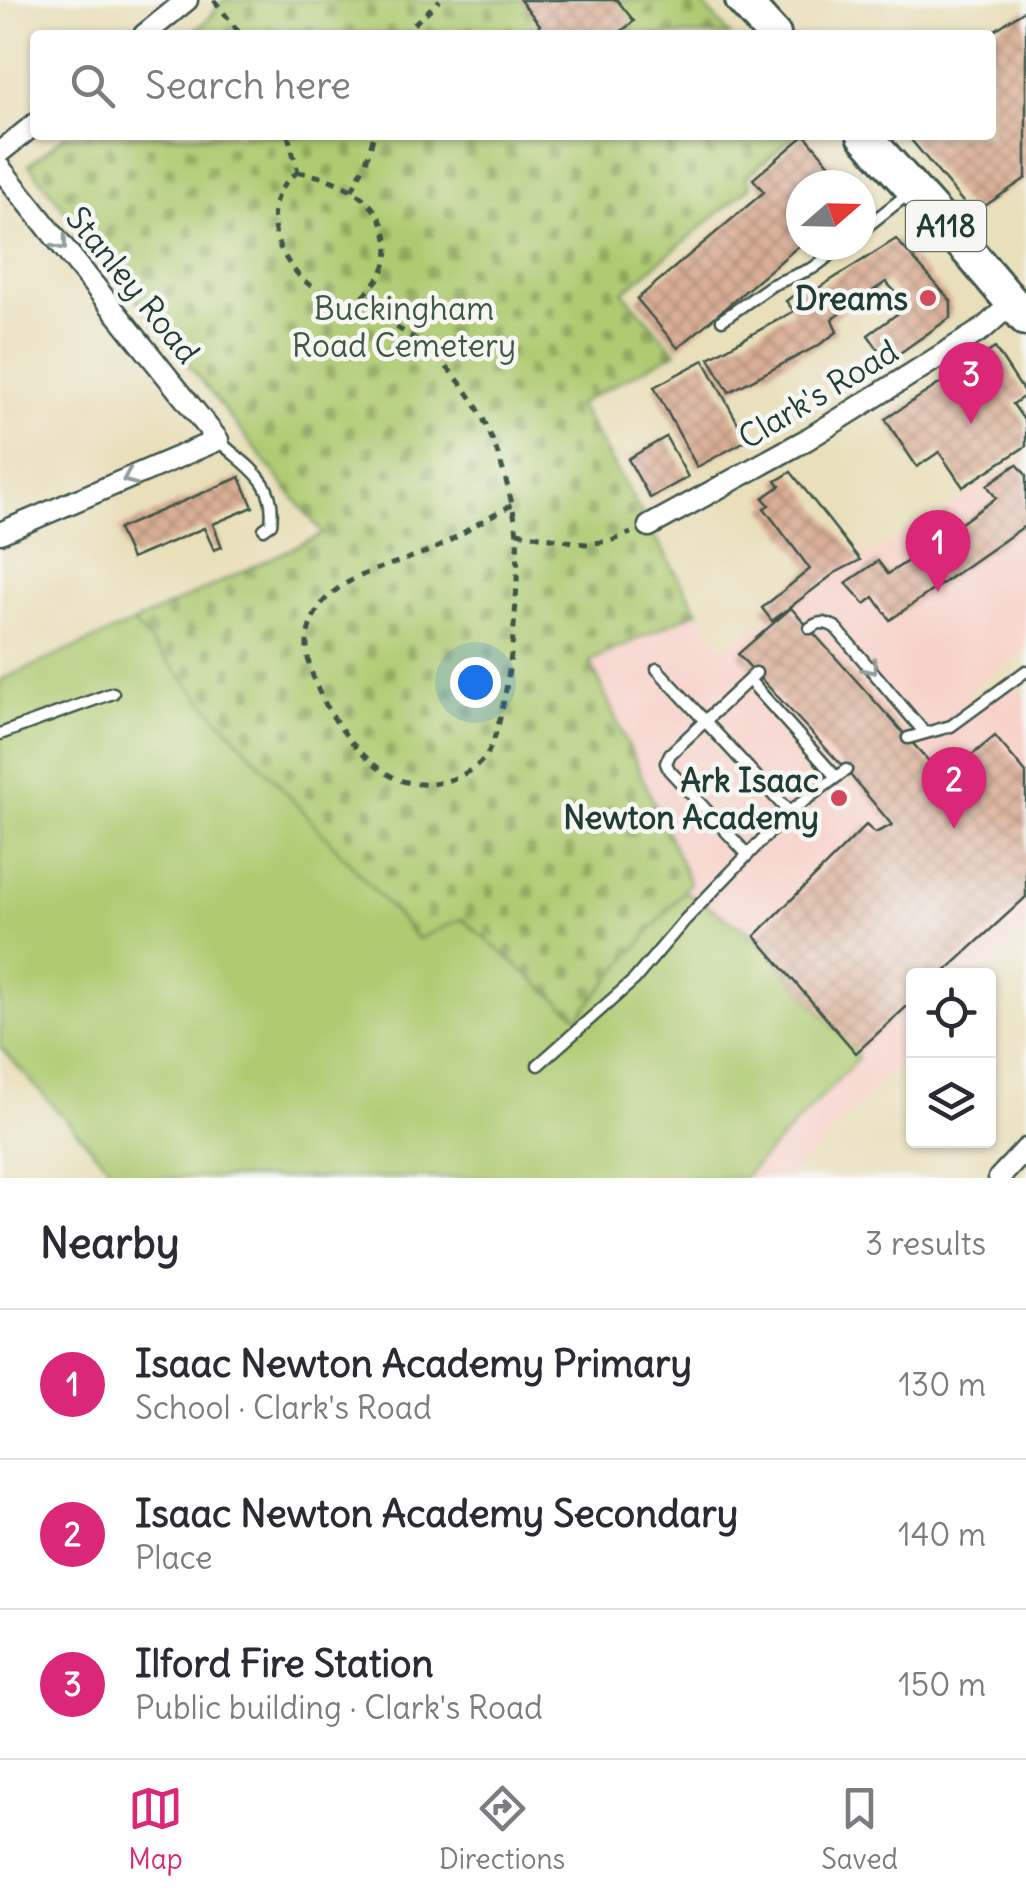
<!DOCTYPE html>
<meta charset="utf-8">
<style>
:root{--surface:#fff;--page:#f2f2f3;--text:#2b2b33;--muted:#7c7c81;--line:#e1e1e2;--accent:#db2777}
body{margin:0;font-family:Delius,sans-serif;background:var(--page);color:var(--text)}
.controls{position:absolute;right:30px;bottom:30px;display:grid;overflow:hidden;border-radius:10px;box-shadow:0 2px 8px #0004}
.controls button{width:90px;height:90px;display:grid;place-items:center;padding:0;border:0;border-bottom:2px solid var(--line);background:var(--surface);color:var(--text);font:50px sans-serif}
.compass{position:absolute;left:786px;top:170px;width:90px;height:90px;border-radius:50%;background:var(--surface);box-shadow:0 2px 8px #0004;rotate:70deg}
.you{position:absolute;left:475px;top:682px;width:35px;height:35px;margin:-25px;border:8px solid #fff;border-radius:50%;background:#1a73e8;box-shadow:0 0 0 15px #1a73e833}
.badge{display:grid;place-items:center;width:65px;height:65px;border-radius:50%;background:var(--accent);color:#fff;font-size:32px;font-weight:700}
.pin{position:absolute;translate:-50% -82px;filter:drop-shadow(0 2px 5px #0008)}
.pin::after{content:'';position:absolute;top:52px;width:35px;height:30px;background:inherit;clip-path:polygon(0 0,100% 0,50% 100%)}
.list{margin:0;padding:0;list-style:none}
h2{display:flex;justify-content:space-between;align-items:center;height:130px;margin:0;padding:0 40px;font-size:42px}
h2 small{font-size:32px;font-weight:400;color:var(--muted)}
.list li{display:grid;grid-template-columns:65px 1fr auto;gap:30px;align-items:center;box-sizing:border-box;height:150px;padding:0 40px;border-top:2px solid var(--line)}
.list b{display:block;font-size:38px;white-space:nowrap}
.list p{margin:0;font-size:32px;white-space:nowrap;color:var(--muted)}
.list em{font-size:32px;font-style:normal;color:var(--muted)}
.icon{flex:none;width:55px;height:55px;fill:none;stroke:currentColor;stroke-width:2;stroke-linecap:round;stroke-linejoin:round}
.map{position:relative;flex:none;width:1026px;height:1178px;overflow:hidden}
.search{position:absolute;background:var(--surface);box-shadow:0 2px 8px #0004;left:30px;right:30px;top:30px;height:110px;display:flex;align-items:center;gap:25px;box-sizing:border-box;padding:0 35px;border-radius:10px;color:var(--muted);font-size:38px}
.sheet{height:580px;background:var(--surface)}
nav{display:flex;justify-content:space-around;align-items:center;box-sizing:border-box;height:140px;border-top:2px solid var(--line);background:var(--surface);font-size:28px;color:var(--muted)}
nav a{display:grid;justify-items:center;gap:5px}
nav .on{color:var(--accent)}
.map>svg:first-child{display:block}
.built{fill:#f7d1c8}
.cemetery{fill:url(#cemetery-stones);stroke:#678453;stroke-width:2.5}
.park{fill:#afcb72;stroke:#678453;stroke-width:2.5}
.building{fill:url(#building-cross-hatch)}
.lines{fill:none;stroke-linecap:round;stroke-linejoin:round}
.service-casing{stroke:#3d5548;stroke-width:15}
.minor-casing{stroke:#3d5548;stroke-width:25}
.primary-casing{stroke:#3d5548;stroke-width:38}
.path{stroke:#3d5548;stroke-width:5;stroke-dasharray:8 8;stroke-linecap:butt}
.service{stroke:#fff;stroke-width:10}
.minor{stroke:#fff;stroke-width:20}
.primary{stroke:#fff;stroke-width:32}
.oneway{stroke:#8f9e9a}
.poi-dot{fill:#d1495b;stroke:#f6f6f2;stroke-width:4}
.labels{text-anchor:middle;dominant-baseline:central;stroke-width:9;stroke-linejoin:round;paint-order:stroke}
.shield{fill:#f6f6f2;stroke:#60746d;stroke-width:2.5}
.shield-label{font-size:30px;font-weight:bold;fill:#1f3d34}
.street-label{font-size:32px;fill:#1f3d34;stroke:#f6f6f2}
.poi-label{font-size:32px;font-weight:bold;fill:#1f3d34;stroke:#f6f6f2;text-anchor:end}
.park-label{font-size:32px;fill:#3c5940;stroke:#f6f6f2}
</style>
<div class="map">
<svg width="1026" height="1178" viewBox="0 0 1026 1178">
<defs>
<pattern id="cemetery-stones" width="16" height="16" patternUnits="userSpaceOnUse" patternTransform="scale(2.5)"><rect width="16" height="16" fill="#afcb72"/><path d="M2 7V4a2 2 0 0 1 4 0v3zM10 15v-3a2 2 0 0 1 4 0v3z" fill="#8ea65e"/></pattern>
<pattern id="building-cross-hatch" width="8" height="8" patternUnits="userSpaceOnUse" patternTransform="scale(2.5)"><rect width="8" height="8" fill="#dbaf97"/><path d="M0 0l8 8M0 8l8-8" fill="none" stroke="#b1907c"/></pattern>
</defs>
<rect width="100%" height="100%" fill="#f6f6f2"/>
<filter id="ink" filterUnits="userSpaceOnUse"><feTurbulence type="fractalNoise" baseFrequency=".01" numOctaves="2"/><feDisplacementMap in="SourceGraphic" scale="20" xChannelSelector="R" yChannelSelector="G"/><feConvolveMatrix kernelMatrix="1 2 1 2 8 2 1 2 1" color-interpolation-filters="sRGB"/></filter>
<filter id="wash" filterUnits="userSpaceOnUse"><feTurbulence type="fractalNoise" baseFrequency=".0048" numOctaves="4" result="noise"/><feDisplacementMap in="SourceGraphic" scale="40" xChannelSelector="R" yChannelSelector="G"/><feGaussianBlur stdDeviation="2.25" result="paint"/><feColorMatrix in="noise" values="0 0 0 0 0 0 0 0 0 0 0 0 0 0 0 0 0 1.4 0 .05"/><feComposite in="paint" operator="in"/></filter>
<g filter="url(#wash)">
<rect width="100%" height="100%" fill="#e9dfbb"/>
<path class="built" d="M1026 454V651L969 690 971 711 1014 684 1026 702V929L982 975 914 976 913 1047 789 1178H502L715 922 684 891 690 883 589 661 698 611 722 649 769 618 773 621 835 573 942 513Z"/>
<path class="cemetery" d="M223 0H699L730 35H189L207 21Z
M66 135H796L746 177 751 186 623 292 676 352 578 404 698 611 590 661 690 883 578 1018 462 919 418 939 133 623 323 534 29 165Z"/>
<path class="park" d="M133 623 418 939 462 919 578 1017 684 891 755 936 856 1053 858 1059 743 1178H119L0 1047V680Z"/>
<g id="blocks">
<path class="building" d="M520 0H617L634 21 617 35H539L535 30 540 25Z
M1026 9V178L973 214 907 135H991V33Z
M805 135 847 185H801V225L792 233 801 244 678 348 637 299 764 192 753 179Z
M896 239 951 301V317L887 362 868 335 908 306 886 282 832 319 837 332 819 345 729 392 709 358 794 311 786 301 810 283 817 289Z
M995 348 1026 395 1013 404 1026 423V446L963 487 939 452 917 467 885 419Z
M704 360 747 440 697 467 654 387Z
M666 437 688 477 650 498 628 459Z
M1017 464 1026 475V525L890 620 874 597 865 604 846 583 878 561 888 574 918 554 908 540 948 512 957 526 996 498 987 485Z
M791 472 860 560 835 573 772 621 762 608 810 569 764 508 769 505 763 498 780 486 776 481Z
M240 477 253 507 213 524 222 547 214 550 204 528 131 559 118 529Z
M791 608 944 778 995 736 1026 773V897L940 976H914V1000L856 1053 755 936 866 825 875 833 892 825 846 770 738 654Z"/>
</g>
</g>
<g filter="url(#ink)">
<use href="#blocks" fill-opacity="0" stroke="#3d5548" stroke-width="2.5"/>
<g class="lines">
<defs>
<path id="service" d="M861 231 909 193
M722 320 772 285 813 268 844 245
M218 440C246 467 277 479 271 524L264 529
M810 628C819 621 825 622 835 627L924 732
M657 669 789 812
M749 680 835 776
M0 734 113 693
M908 738 951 726 1026 671
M748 855 669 770 666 763 670 754 756 673
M538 1065 634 980 685 920 789 812 846 770"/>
<path id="minor" d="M144 35 187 0
M0 152 35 124
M0 168 218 440 0 533
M649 526 806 440 983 329 1012 303
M999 1178 1026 1149"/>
<path id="primary" d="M742 0 774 35
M864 135 964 246 1026 319"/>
</defs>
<use href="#service" class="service-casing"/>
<use href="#minor" class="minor-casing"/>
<use href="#primary" class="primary-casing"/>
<path class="path" d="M214 0 241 35
M402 35 440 0
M288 135 298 172
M298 172C318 175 340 182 356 193 384 211 399 250 378 279 372 286 365 297 356 300 346 304 336 299 327 295 281 276 249 205 298 172Z
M352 190 366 162 374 135
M357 300C376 318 399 327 419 342 441 359 461 381 475 404 494 434 511 491 516 526 522 569 510 724 485 757 474 772 450 782 432 784 420 785 405 783 395 778 355 760 305 687 307 643 307 628 315 612 324 601 352 570 403 564 440 546 465 533 487 516 513 505
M517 532 585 544 611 541 631 533"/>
<use href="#service" class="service"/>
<use href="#minor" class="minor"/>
<use href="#primary" class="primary"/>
</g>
<defs><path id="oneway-chevron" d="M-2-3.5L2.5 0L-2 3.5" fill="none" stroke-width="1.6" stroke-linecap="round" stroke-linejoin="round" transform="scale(2.5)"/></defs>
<g class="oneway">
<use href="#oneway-chevron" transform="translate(61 244) rotate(51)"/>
<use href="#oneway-chevron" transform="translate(129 478) rotate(157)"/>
<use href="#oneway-chevron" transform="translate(871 668) rotate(50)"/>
</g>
</g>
<g class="poi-dot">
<circle cx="928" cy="298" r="10"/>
<circle cx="839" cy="798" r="10"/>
</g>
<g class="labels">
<rect class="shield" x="906" y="201" width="80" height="50" rx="8"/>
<g class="shield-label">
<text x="946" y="226">A118</text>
</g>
<g class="street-label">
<text transform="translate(133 285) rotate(51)">Stanley Road</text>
<text transform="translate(818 394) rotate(-31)">Clark's Road</text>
</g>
<g class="poi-label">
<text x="908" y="298">Dreams</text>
<text x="819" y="780">Ark Isaac<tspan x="819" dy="37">Newton Academy</tspan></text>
</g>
<g class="park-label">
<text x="404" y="308">Buckingham<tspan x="404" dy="37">Road Cemetery</tspan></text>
</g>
</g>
</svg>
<div class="controls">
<button><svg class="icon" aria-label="locate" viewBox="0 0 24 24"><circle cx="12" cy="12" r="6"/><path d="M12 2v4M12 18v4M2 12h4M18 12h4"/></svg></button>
<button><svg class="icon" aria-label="layers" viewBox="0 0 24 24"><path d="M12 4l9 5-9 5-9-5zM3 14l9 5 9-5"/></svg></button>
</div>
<svg class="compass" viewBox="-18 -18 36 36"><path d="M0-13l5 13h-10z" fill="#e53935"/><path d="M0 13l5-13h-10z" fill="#7c7c81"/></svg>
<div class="you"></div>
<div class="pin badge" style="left:938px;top:592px">1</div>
<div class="pin badge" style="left:954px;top:829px">2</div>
<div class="pin badge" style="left:971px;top:424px">3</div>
<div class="search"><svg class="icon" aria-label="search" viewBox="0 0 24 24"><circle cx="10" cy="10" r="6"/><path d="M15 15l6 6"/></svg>Search here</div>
</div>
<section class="sheet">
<h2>Nearby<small>3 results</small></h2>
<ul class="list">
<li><span class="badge">1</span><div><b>Isaac Newton Academy Primary</b><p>School · Clark's Road</p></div><em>130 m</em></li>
<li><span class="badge">2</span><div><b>Isaac Newton Academy Secondary</b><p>Place</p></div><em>140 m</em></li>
<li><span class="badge">3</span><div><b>Ilford Fire Station</b><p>Public building · Clark's Road</p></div><em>150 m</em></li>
</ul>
</section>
<nav>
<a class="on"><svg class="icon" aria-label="map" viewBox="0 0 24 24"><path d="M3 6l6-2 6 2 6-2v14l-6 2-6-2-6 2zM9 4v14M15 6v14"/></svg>Map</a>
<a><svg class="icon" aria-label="directions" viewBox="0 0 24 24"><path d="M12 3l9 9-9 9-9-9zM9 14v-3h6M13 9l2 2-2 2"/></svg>Directions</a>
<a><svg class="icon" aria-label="saved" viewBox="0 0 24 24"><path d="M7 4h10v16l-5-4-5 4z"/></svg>Saved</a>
</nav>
